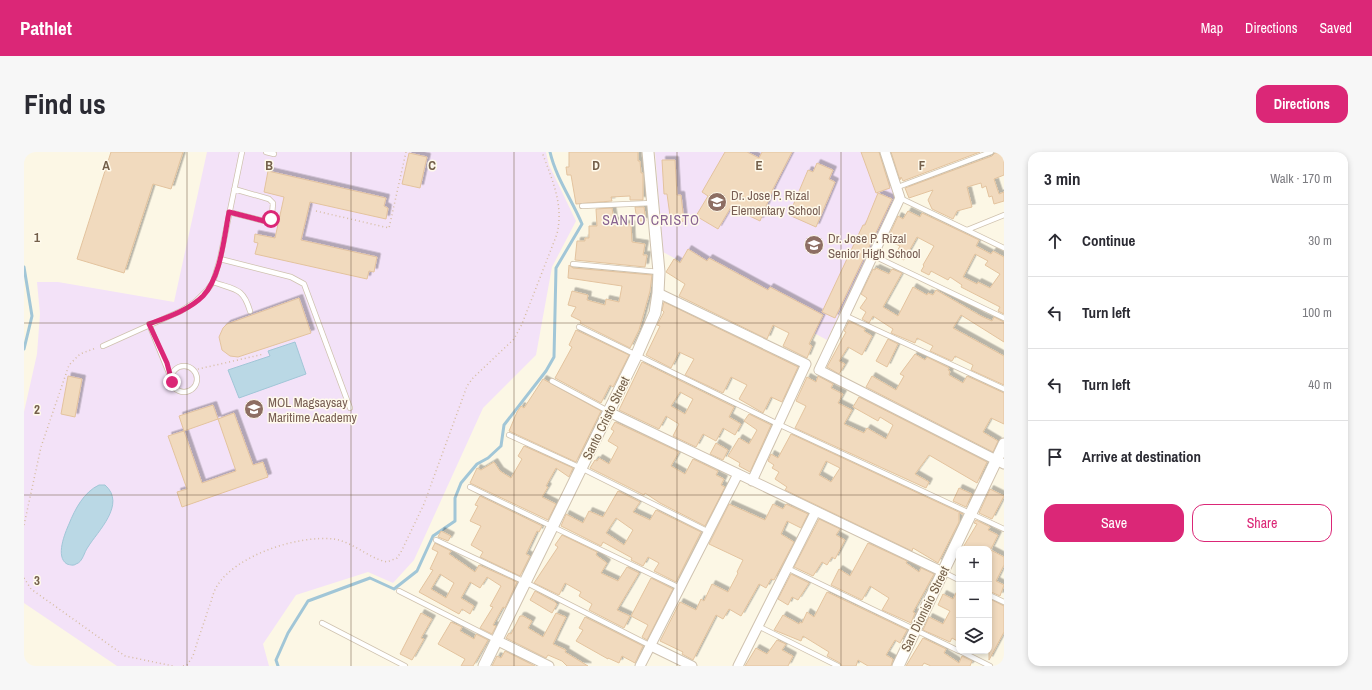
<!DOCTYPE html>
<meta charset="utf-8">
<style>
:root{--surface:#fff;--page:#f7f7f7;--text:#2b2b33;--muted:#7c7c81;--line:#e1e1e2;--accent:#db2777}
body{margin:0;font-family:"Archivo Narrow",sans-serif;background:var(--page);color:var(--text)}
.controls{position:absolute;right:12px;bottom:12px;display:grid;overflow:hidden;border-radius:8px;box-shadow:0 2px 6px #0003}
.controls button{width:36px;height:36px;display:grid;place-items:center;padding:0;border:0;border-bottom:1px solid var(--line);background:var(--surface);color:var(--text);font:20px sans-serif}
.stop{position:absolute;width:12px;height:12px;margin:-9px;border:3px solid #db2777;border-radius:50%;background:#fff}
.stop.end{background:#db2777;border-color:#fff;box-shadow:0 1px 4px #0008}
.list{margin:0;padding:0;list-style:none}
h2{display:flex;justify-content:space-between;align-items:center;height:52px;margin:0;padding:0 16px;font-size:17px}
h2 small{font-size:13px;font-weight:400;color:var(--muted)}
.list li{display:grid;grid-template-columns:26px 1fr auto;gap:12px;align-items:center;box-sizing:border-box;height:72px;padding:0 16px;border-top:1px solid var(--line)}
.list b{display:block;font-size:15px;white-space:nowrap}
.list em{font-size:13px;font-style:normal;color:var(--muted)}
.actions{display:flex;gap:8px;padding:12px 16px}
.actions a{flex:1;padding:9px 0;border:1px solid var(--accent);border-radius:12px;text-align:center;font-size:14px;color:var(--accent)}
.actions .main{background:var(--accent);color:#fff}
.icon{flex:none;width:22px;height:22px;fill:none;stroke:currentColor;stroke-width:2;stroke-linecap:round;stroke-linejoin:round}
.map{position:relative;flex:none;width:980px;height:514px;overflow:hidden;border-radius:12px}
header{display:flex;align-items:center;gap:24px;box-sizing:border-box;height:56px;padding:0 20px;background:var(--accent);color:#fff}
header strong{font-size:19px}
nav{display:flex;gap:22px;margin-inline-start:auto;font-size:14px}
.intro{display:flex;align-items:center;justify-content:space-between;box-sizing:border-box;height:96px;padding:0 24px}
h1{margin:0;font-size:28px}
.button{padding:10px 18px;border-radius:12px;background:var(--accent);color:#fff;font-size:14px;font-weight:700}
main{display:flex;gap:24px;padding:0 24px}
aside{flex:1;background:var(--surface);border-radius:12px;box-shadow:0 2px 6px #0003}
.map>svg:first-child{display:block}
.education{fill:#f3e2f8}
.water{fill:#bad8e5;stroke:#a1c6d7}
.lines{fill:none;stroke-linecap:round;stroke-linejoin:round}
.stream{stroke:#a1c6d7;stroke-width:3}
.building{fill:#f1dabe;stroke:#e3c39e;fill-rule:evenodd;filter:url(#shadow)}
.service-casing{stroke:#cfc2af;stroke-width:6}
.minor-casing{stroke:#cfc2af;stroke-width:11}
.tertiary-casing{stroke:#cfc2af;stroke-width:13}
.path{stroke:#d6bda1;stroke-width:1.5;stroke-dasharray:1 3;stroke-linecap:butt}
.service{stroke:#fff;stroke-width:4.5}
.minor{stroke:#fff;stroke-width:9}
.tertiary{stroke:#fff;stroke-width:11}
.route{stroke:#db2777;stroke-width:5}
.grid{fill:none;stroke:#74604b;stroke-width:1;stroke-opacity:0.55}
.labels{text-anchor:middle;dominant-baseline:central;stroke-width:3;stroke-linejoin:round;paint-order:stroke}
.education-label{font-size:13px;fill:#785e54;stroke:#fffaec;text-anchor:start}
.street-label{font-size:13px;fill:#74604b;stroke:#fffaec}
.neighbourhood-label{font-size:14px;letter-spacing:1px;fill:#896391;stroke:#fffaec}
.grid-label{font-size:13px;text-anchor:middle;font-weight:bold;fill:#74604b;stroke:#fffaec;stroke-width:3;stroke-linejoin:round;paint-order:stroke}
</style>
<header>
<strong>Pathlet</strong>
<nav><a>Map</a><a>Directions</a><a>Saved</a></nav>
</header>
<div class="intro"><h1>Find us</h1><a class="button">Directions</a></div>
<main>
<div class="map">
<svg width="980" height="514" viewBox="0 0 980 514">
<defs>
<filter id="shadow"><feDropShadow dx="3.5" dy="-3.5" stdDeviation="0" flood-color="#0004"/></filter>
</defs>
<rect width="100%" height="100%" fill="#fcf7e5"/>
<path class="education" d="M183 0H522L525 13 552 69 528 115 512 203 459 256 390 408 369 431 344 420 272 443 239 492 245 514H93L0 451V260L13 202 16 162 13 130H34L150 150Z
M631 0H853L871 46 803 188 639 100Z"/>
<path class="water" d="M271 190 282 222 215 246 204 218 246 204 244 199Z
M75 333H81C103 352 73 380 64 395 60 400 59 410 52 412 50 414 46 413 43 412 31 405 41 381 45 372 51 357 60 340 75 333Z"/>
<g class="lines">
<path class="stream" d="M0 115 8 164 0 197
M254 514 252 508 264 481 284 449 346 426 370 437 393 419 409 384 431 369V346L437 331 453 312 464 306 477 294 480 273 522 219 530 205 532 116 558 72C548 48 532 26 526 0"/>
</g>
<path class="building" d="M87 0H159L147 37 129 32 100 121 53 107Z
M545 0H614V9H616L617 21H619V48H606V44L587 45 588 49 552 52 547 23H543L542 15H545Z
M701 0H723L735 6 738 0H768L749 37 736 69 707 55 694 77 672 64 684 44 678 40Z
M837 0H855L866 36 852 41Z
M867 0H956L879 29 877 25 876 28Z
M980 0V23L970 27 975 42 980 40V49L970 52 968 44 965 45 962 34 958 36 957 31 943 35 948 55 933 59 929 67 908 57 904 48 909 38 885 46 881 36 968 4 971 1Z
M385 1 403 5 396 36 378 32Z
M638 8H651L653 43H657L660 69 647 71 643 42H640Z
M793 11 809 18 805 27 811 30 792 75 765 63 784 18 789 20Z
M244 19 362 46 360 54 364 56 362 67 286 50 277 88 353 105 350 120 345 119 343 127 231 102 234 91 230 90 231 82 251 86 260 45 240 40Z
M854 41 868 47 811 166 798 160 839 73H841Z
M611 55H620L622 69H613Z
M588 56 590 69H592L593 72H607L608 90 621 92 619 103H623L621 115 551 108 553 89H561V86H565V74H573L572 57Z
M884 59 896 65 898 61 955 88 952 94 967 102 969 99 980 105V162L974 159 976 155 937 135 938 133 926 125 924 128 907 119 905 123 897 119 900 114 899 113 910 94 893 85 880 108 871 103 876 94 863 88 874 64 879 67ZM951 102 964 109 961 113 976 122 966 136 954 130 953 132 939 125Z
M664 97 683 109 685 106 744 138 746 135 799 163 785 192 788 194 783 206 759 194 765 181 749 173 743 187 655 144 661 132 642 120 650 107 656 111Z
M545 113 549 116 628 123 626 139 615 178 606 196 556 171 557 169 547 164 552 155 544 153 548 139 564 143 563 148 581 153 582 147 595 150 598 134 544 126Z
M852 116 865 122 868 117 878 121 859 155 874 164 889 135 903 143 904 141 909 143 912 138 957 164 968 169 970 165 980 170V190L937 163 929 176 980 204V233L947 218 949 213 931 204 928 209 906 199 909 194 893 186 891 191 867 181 869 177 849 164 845 171 838 167 842 160 836 156 843 146 837 142 849 117 851 118Z
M275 146 287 181 214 205 206 204 198 198 195 185 199 176 203 172Z
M640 150 774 215 758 250 747 245 739 261 715 247 723 233 707 225 699 241 661 223 670 207 655 200 647 216 622 203 636 174 633 173 640 160 638 158Z
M825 169 841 177 840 179 848 184 838 203 824 195 815 209 821 212 815 222 803 215 822 180 820 179Z
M552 178 605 203 589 235 586 233 577 251 531 226 548 195 545 193Z
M864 187 874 192 863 215 852 209Z
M891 202 901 208 903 205 925 216 924 218 926 219 925 223 939 231 943 224 980 241V272L967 266 959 280 974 289 969 300 842 235 848 224 872 238 880 224 876 222Z
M618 210 710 255 705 265 717 272 711 283 699 276 692 289 679 282 672 295 649 284 655 272 642 264 635 277 595 258ZM656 240 669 247 661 262 647 254Z
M44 224 58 227 51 265 37 262Z
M794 224 809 232 807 236 819 242 814 251 828 258 820 272 840 281 843 276 862 287 869 273 856 265 854 269 829 255 835 245 963 310 953 331 905 303 891 322 905 330 902 336 771 276 782 254 772 249 783 225 792 230Z
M519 227 577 259 552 310 485 279 493 260 497 254 500 256Z
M189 253 194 267 160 279 155 264Z
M210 261 229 313 239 310 244 325 158 355 153 340 163 337 144 284 160 279 178 331 212 319 194 267Z
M725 262 747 273 726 320 715 314 716 311 704 304 715 286 725 292 733 278 720 269Z
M591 270 655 300 647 314 661 322 669 307 694 319 692 323 700 327 697 333 701 335 681 374 636 351 621 341 620 343 566 316 571 308 573 309 575 306 585 312 594 295 584 289 590 279 587 277Z
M767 282 939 362 935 361V370L914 411 889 396 888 399 761 338 763 335 751 327 755 320 748 316 750 313 744 309 747 302 754 306ZM802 309 816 316 807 330 795 323Z
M692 291 704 298 699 308 686 302Z
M500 294 549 316 545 325 532 316 522 334 524 335 518 345 532 352 524 368 446 331 453 316 457 318 470 310 476 319 487 326 498 307 494 304Z
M935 336 948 342 942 355 929 349Z
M966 337 980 344 968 367 955 361Z
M594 339 616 350 609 360 626 368 632 358 677 380 652 430 630 419 635 411 624 405 619 414 607 408 608 406 579 390 577 394 537 374 542 362 559 371 565 359 579 365ZM592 366 609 378 600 393 582 381Z
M456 344 518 374 515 380 513 379 502 402 506 404 496 424 456 405 459 400 447 393 457 374 446 369 454 354 451 353Z
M705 352 741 368 749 352 759 357 762 352 784 362 777 376 763 369 757 382 770 390 750 428 747 427 742 436 735 432 717 464 705 457 699 467 692 463 669 508 658 502 659 500 636 489 656 450 672 458 677 447 680 449 688 432 704 440 714 421 713 420 719 408 685 392Z
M795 367 816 377 812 383 821 388 811 407 808 405 803 413 798 410 789 424 770 415Z
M952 368 966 375 964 378 974 383 967 397H938L953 372 950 371Z
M417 379 427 384 424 389 414 385Z
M538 383 573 400 572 403 583 411 577 421 594 429 603 415 615 421 593 458 606 464 600 476 565 458 568 452 555 444 557 440 541 431 535 443 510 431 534 395 531 393Z
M411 391 427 399 425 402 451 420 455 413 493 430 481 456 479 455 469 473 472 474 468 482 456 476 469 455 466 454 477 434 463 425 456 436 446 430 437 446 450 454 446 462 438 457 435 462 395 440 409 418 406 417 414 400 408 397ZM416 422 430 431 422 446 407 437Z
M844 391 883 409 882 411 895 420 897 416 910 422 889 460 891 461 887 471 858 458 865 446 846 434 838 448 807 433 815 417 826 424Z
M965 397 980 405V413L972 429 980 433 976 444 965 439Z
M767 422 785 431 774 448 768 445 764 453 754 447Z
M627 426 649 437 623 488 618 485 624 473 607 464Z
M935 435V490L928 486 926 490 899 478 905 465 919 472 926 459 914 453 919 442 929 447Z
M511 439 531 450 533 452 528 461 506 448Z
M803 440 883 478 876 491 871 488 862 503 869 507 867 514H844L834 508 832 514H818L816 511 803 504 805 500 779 484 777 489 750 478 759 463 775 472 776 470 778 471 783 460 790 465Z
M968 448 980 454V480L965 508V453Z
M397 461 408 467 397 486 400 487 388 508 376 502Z
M532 461 542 465 529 492 542 498 541 500 564 514H543L538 509 524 503 522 506 482 486 485 481 487 482 496 464H499L508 469 504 476 519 485Z
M561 465 619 494 611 511 598 504 595 511 584 506V507L552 489 559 478 555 476Z
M427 470 438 475 436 479 450 487 452 482 464 488 449 514H437L441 507 414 492Z
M899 486 922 497 920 501 935 511 938 504 948 509 946 514H907L900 511 898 514H882Z
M753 488 762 492 758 498 769 504 764 514H721L732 496 743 502Z
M481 499 511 514H468L473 504 477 506Z"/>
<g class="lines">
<defs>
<path id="service" d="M242 0 250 2
M874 35 967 0
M876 46 980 96
M558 54 628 51
M205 60 240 69H245L248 63 249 51 245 47 210 37
M943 78 980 63
M848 103 980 166
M196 107 267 125 280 132 326 256
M549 112 635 120
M189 130C211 138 219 135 226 159
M820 163 980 237
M125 172 147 226
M555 175 754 272 980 377
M79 194 157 159 171 150 184 137 189 130 196 107 218 0
M147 227a13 13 0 1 1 26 0a13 13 0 1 1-26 0Z
M528 229 584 259
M485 283 557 316 685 380
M446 335 656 436
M412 388 501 430 627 494
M763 416 935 499
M919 420 935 428
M375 439 472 488
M965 443 980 450
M298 471 381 514
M734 474 814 514
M936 499 966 514"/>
<path id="minor" d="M861 0 876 46 795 218 980 312
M634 141 782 212 728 329
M585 260 919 420
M472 488 525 514
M627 494 668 514
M616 514 714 322
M714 514 792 359"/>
<path id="tertiary" d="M460 514 613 202 631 161 634 141 635 120 624 0
M874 514 980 292"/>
</defs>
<use href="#service" class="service-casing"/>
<use href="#minor" class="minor-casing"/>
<use href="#tertiary" class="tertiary-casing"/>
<path class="path" d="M292 59 365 76 382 0
M170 218 240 202
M0 373 17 295 45 213 56 202 72 196
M0 426 7 437 101 504 149 514
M159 514 163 513 169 504C174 487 180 471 185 455 188 448 189 440 193 434 212 403 274 383 310 387 329 390 344 406 363 410L373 406 377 400 400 352 443 234 449 226 490 187 498 172 533 82C540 52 528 28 518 0"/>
<use href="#service" class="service"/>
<use href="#minor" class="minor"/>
<use href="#tertiary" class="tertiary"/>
</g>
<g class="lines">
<path class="route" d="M148 230 143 211 125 172C144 165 165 158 179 144 197 125 200 85 205 60L240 69 247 67"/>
</g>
<path class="grid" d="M163 0V514M327 0V514M490 0V514M653 0V514M817 0V514M0 171H980M0 343H980"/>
<defs>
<symbol id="school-disc" viewBox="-11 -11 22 22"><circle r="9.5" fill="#8d6e63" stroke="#fffaec"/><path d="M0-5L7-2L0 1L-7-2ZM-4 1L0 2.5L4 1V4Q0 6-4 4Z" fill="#fff"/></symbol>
<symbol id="university-disc" viewBox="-11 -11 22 22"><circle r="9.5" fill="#8d6e63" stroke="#fffaec"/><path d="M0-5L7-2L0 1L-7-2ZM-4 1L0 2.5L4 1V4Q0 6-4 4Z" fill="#fff"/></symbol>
</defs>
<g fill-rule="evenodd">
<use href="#school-disc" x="682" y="39" width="22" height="22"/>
<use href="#school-disc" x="779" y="82" width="22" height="22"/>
<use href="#university-disc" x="219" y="246" width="22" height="22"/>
</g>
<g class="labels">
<g class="education-label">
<text x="707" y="43">Dr. Jose P. Rizal<tspan x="707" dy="15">Elementary School</tspan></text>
<text x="804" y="86">Dr. Jose P. Rizal<tspan x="804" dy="15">Senior High School</tspan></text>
<text x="244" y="250">MOL Magsaysay<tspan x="244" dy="15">Maritime Academy</tspan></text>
</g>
<g class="street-label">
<text transform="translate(582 266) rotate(-64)">Santo Cristo Street</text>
<text transform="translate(901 457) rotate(-64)">San Dionisio Street</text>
</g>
<g class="neighbourhood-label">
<text x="627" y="68">SANTO CRISTO</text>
</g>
</g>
<g class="grid-label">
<text x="82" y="18">A</text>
<text x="245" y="18">B</text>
<text x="408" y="18">C</text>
<text x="572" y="18">D</text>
<text x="735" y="18">E</text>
<text x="898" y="18">F</text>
<text x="13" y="90">1</text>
<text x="13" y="262">2</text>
<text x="13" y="433">3</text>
</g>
</svg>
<div class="controls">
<button>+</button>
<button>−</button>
<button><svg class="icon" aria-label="layers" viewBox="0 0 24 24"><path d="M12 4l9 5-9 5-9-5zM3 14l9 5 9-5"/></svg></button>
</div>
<div class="stop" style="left:247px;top:67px"></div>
<div class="stop end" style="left:148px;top:230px"></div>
</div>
<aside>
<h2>3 min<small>Walk · 170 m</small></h2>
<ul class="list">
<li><svg class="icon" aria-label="ahead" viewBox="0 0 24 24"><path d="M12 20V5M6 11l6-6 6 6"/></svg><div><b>Continue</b></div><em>30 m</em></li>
<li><svg class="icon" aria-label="left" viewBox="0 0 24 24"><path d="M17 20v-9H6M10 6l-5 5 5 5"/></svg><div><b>Turn left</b></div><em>100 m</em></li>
<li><svg class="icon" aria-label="left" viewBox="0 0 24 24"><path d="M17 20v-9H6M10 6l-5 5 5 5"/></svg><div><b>Turn left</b></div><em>40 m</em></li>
<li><svg class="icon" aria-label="arrive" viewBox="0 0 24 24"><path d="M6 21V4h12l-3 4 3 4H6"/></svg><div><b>Arrive at destination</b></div></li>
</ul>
<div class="actions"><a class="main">Save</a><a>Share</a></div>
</aside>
</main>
